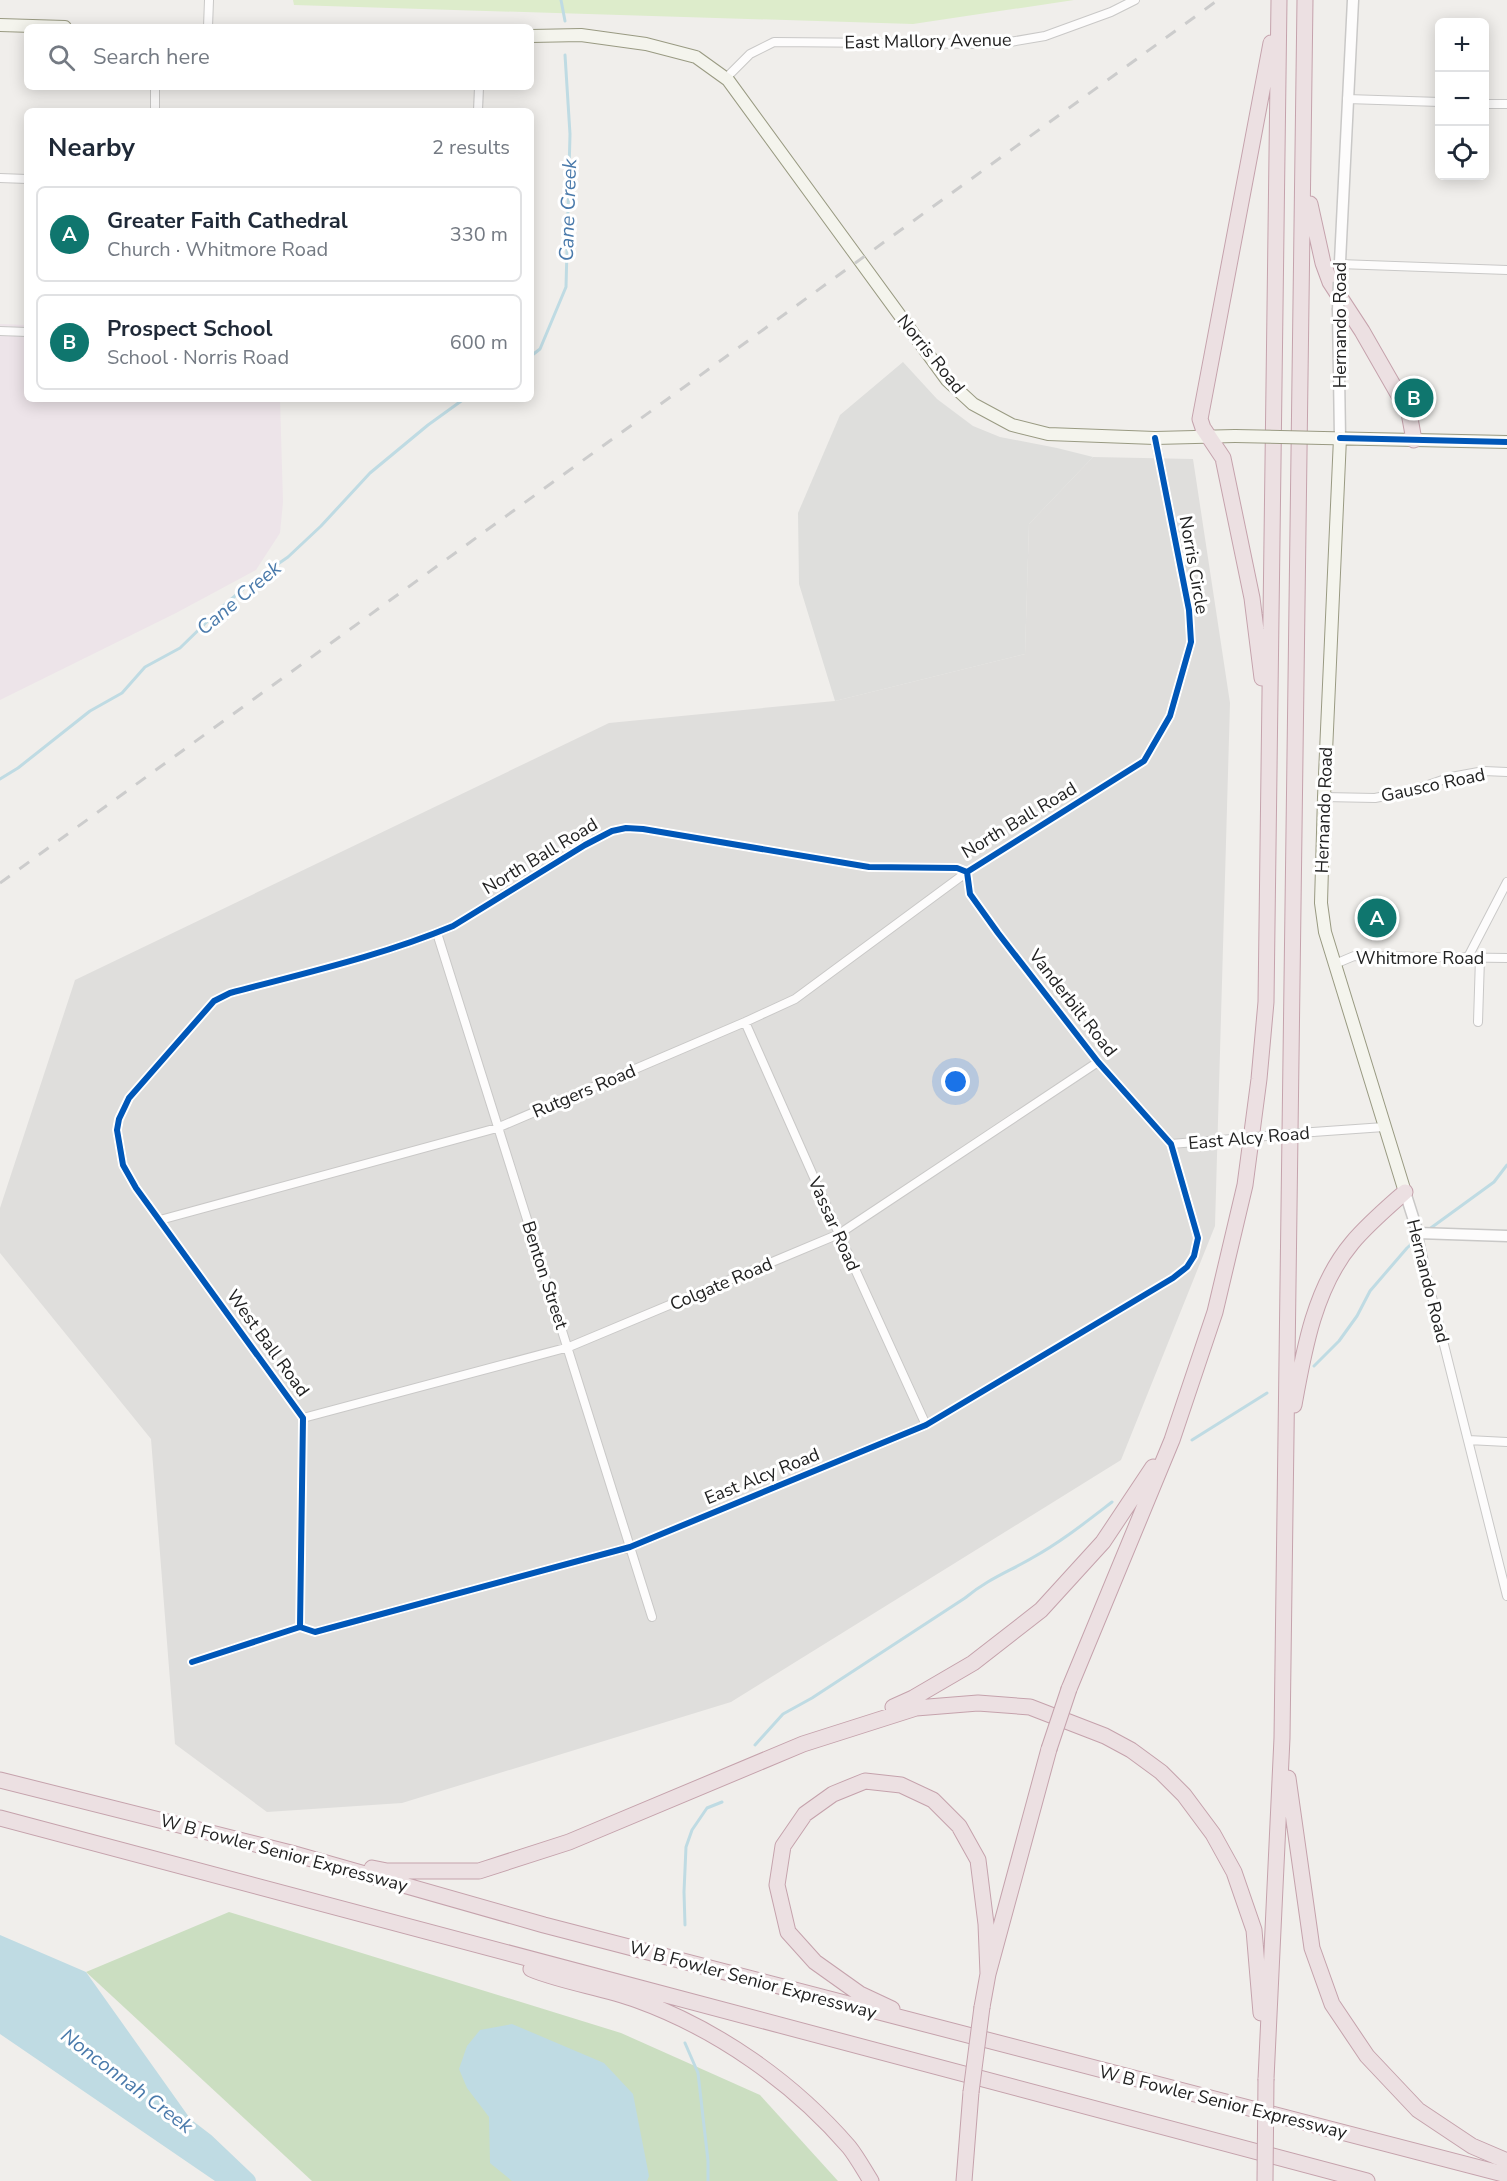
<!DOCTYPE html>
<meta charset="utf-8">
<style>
:root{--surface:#fff;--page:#f6f6f7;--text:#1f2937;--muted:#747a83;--line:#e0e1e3;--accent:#0f766e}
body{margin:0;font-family:"Nunito Sans",sans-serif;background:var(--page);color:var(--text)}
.controls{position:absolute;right:18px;top:18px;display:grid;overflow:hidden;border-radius:9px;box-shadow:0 3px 15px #0003}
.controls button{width:54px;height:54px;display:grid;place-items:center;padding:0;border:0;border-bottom:2px solid var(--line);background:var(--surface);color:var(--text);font:30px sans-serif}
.you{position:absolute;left:956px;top:1082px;width:21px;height:21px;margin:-15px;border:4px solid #fff;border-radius:50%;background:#1a73e8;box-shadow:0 0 0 9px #1a73e833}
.badge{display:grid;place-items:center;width:39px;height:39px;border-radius:50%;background:var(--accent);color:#fff;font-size:20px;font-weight:700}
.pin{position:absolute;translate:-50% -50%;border:3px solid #fff;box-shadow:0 2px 6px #0006}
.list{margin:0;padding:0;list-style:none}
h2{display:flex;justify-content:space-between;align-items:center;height:78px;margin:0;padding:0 24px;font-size:26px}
h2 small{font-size:20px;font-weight:400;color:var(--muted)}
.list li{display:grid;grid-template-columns:39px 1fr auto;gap:18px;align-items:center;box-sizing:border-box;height:96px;margin:0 12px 12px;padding:0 12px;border:2px solid var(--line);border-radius:9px}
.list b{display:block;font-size:22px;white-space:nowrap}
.list p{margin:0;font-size:20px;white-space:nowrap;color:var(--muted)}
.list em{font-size:20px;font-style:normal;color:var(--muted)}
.icon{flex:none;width:33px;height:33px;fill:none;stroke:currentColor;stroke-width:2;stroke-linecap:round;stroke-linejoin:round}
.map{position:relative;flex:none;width:1507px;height:2181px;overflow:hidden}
.search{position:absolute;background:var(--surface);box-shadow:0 3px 15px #0003;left:24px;top:24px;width:510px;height:66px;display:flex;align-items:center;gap:15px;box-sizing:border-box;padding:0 21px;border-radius:9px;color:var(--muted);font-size:22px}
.panel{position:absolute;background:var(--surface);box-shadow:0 3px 15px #0003;left:24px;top:108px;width:510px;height:294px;border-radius:9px}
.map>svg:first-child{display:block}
.residential{fill:#dfdedc}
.industrial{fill:#ede4e9}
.religious{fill:#dededc}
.grass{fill:#ddeccb}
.forest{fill:#cbdec1}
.water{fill:#bfdbe3}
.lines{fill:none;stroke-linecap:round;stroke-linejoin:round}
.stream{stroke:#bfdbe3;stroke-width:3}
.river{stroke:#bfdbe3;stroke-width:16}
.minor-casing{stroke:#c9c8c7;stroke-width:10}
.tertiary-casing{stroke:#c9c8c7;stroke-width:13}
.secondary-casing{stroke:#999a82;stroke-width:14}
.motorway-casing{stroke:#c5a2ac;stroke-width:17}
.minor{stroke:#fdfcfc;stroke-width:8}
.tertiary{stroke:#fdfcfc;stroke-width:10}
.secondary{stroke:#f4f4ed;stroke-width:12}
.motorway{stroke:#ece0e2;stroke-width:15}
.rail{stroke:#ccc;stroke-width:3;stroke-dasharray:12 12;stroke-linecap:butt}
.minor-bridge-casing{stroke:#c9c8c7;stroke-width:10;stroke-linecap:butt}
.tertiary-bridge-casing{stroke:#c9c8c7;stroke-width:13;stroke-linecap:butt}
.secondary-bridge-casing{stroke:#999a82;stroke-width:14;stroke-linecap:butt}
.motorway-bridge-casing{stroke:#c5a2ac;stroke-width:17;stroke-linecap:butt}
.minor-bridge{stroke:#fdfcfc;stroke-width:8}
.tertiary-bridge{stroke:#fdfcfc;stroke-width:10}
.secondary-bridge{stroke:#f4f4ed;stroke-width:12}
.motorway-bridge{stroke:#ece0e2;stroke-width:15}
.cycleway-casing{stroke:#fff;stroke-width:10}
.cycleway{stroke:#0057b8;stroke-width:6}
.labels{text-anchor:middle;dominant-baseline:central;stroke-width:6;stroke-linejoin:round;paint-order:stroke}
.street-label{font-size:18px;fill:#222;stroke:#fff}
.water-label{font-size:20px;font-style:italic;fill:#4a7aab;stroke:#fff}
</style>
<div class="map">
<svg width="1507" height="2181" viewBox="0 0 1507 2181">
<rect width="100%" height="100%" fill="#f0eeeb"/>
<path class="residential" d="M1093 457 1193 459 1230 703 1215 1226 1121 1460 731 1702 402 1803 267 1812 175 1744 151 1439 0 1253V1208L75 980 609 723 835 701 1025 654 1029 524Z"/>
<path class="industrial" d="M0 324 27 325V399H280L283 502 280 533 256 570 176 613 0 700Z"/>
<path class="religious" d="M903 362 937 399 973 426 1000 437 1057 448 1093 457 1029 524 1025 654 835 701 799 584 798 513 840 415Z"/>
<path class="grass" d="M293 0H1074L913 24 294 5Z"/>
<path class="forest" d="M229 1912 621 2033 760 2095 838 2181H312L86 1972Z"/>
<path class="water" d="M0 1935 86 1972 206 2141 248 2181H215L0 2034Z
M512 2024 604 2063 633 2094 649 2176 647 2181H512L490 2163 489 2117 467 2088 459 2069 467 2046 480 2030Z"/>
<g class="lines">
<path class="stream" d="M561 0 565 21
M531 356 540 349 566 287 570 134 565 55
M0 779 18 768 90 711 122 693 145 667 180 648 221 608 249 584 288 557 321 526 370 473 428 425 464 399
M1428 1230 1494 1182 1507 1165
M1314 1366 1339 1341 1357 1316 1370 1291 1407 1248 1418 1238
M1192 1440 1267 1393
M755 1745 783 1714 812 1698 965 1598C988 1579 1008 1572 1032 1558 1061 1542 1086 1522 1112 1502
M685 1925 684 1892 686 1847 692 1830 707 1808 722 1802
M685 2043 698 2073 708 2161V2181"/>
<path class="river" d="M189 2128 206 2141 248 2181"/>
<defs>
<path id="minor" d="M208 27 209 0
M726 78 750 54 774 42 998 44 1045 36 1111 12 1135 0
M1347 99 1440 102
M1484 104H1507
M155 111V87
M478 111 479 87
M0 178 27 179
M1339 264 1507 270
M0 331 27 332
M1324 797 1375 798 1414 790 1451 777 1484 771 1507 772
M437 933 652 1617
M1468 957 1507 882
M1335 964 1354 956 1507 958
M745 1022 839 1234 926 1425
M1478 1022 1480 958
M1313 1132 1384 1127
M1171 1144 1232 1139
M160 1220 497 1128 745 1022 795 999 967 872
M1418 1233 1427 1277 1507 1596
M303 1418 569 1347 839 1234 1098 1062
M1468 1440 1507 1442
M300 1627 303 1418 136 1188 123 1165 117 1130 119 1119 129 1098 214 1001 230 993C305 973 381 956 453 926L585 845 612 831 626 828 643 829 869 867 957 868 967 872 1144 761 1170 716 1191 642 1189 610 1155 438
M192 1662 300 1627 315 1632 630 1547 926 1425 1173 1278 1187 1267 1194 1256 1198 1238 1171 1144 1098 1062 998 933 970 894 967 872"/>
<path id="tertiary" d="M1339 282 1353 0
M1338 310 1340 438
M1405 1192 1418 1233 1507 1236"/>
<path id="secondary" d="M0 25 65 27
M531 36 581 35 646 44 696 57 728 80 947 380 973 404 1012 425 1048 434 1155 438 1235 436
M1323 438 1507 442
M1340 438 1324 797 1321 903 1325 932 1405 1192"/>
<path id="motorway" d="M1310 204 1323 263 1330 282 1362 331 1409 413 1414 440
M1262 678 1252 598 1223 458 1203 428 1200 419 1271 43
M1294 1405C1304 1349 1315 1287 1352 1243 1368 1224 1387 1208 1405 1192
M1069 1689 1172 1440 1215 1312 1245 1185 1259 1079 1266 1002 1279 0
M893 1707 913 1698 973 1663 1041 1610 1103 1542 1153 1467
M1288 1778 1312 1948 1332 2004 1367 2056 1418 2110 1472 2146 1507 2161
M0 1780 291 1853 544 1925 1507 2175
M0 1818 1367 2181
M372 1868 387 1871H479L569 1842 803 1744 916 1708 978 1703 1030 1707 1105 1736 1131 1750 1161 1772 1184 1795 1213 1834 1234 1872 1254 1930 1261 2013
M531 1969C565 1983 602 1987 637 2000 717 2029 793 2082 849 2147 857 2157 864 2170 871 2181
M982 2007 988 1974 1049 1749
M892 2009 860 1994 815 1962 788 1932 777 1885 783 1846 805 1814 833 1794 865 1781 901 1785 933 1800 959 1826 978 1860 986 1924 988 1974
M1266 2079 1282 1738 1305 0
M964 2181 971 2092"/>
</defs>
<use href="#minor" class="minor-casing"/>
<use href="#tertiary" class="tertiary-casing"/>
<use href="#secondary" class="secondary-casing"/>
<use href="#motorway" class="motorway-casing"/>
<use href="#minor" class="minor"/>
<use href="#tertiary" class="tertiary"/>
<use href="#secondary" class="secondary"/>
<use href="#motorway" class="motorway"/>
<path class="rail" d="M0 883 1218 0"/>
<defs>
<path id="minor-bridge" d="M1232 1139 1313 1132"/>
<path id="tertiary-bridge" d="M1338 310 1339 282"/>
<path id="secondary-bridge" d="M1235 436 1323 438"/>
<path id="motorway-bridge" d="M1049 1749 1069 1689
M971 2092 982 2007
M1265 2181 1266 2079"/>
</defs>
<use href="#minor-bridge" class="minor-bridge-casing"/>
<use href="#tertiary-bridge" class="tertiary-bridge-casing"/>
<use href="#secondary-bridge" class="secondary-bridge-casing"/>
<use href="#motorway-bridge" class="motorway-bridge-casing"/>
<use href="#minor-bridge" class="minor-bridge"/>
<use href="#tertiary-bridge" class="tertiary-bridge"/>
<use href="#secondary-bridge" class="secondary-bridge"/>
<use href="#motorway-bridge" class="motorway-bridge"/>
<defs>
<path id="cycleway" d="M1340 438 1507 442
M300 1627 303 1418 136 1188 123 1165 117 1130 119 1119 129 1098 214 1001 230 993C305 973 381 956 453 926L585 845 612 831 626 828 643 829 869 867 957 868 967 872 1144 761 1170 716 1191 642 1189 610 1155 438
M192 1662 300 1627 315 1632 630 1547 926 1425 1173 1278 1187 1267 1194 1256 1198 1238 1171 1144 1098 1062 998 933 970 894 967 872"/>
</defs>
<use href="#cycleway" class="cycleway-casing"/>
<use href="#cycleway" class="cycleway"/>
</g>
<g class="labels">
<g class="street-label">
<text transform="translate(928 41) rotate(-1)">East Mallory Avenue</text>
<text transform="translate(1340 325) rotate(-90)">Hernando Road</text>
<text transform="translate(931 354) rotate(51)">Norris Road</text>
<text transform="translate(1194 565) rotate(80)">Norris Circle</text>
<text transform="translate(1433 785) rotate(-12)">Gausco Road</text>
<text transform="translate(1324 810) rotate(-88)">Hernando Road</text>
<text transform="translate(1019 820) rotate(-31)">North Ball Road</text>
<text transform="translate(540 856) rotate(-31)">North Ball Road</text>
<text x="1420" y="958">Whitmore Road</text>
<text transform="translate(1073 1003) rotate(52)">Vanderbilt Road</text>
<text transform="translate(584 1091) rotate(-23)">Rutgers Road</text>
<text transform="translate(1249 1138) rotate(-5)">East Alcy Road</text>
<text transform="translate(834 1224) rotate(66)">Vassar Road</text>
<text transform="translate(545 1275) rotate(72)">Benton Street</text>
<text transform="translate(1428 1281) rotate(76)">Hernando Road</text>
<text transform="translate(721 1284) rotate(-23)">Colgate Road</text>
<text transform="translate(268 1343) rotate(54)">West Ball Road</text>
<text transform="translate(762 1476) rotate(-22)">East Alcy Road</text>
<text transform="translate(284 1853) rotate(15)">W B Fowler Senior Expressway</text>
<text transform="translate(753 1980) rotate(15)">W B Fowler Senior Expressway</text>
<text transform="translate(1223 2102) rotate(14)">W B Fowler Senior Expressway</text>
</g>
<g class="water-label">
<text transform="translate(568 210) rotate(-88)">Cane Creek</text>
<text transform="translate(239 598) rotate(-40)">Cane Creek</text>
<text transform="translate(127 2081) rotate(37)">Nonconnah Creek</text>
</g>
</g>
</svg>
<div class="controls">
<button>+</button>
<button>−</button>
<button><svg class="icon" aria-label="locate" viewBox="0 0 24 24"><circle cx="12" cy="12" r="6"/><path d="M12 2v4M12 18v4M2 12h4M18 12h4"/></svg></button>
</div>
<div class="you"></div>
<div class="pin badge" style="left:1377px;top:918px">A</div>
<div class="pin badge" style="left:1414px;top:398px">B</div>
<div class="search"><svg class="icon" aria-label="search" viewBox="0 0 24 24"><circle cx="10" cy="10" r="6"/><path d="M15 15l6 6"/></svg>Search here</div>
<section class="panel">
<h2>Nearby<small>2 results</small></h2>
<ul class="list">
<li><span class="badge">A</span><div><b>Greater Faith Cathedral</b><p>Church · Whitmore Road</p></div><em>330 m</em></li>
<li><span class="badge">B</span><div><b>Prospect School</b><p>School · Norris Road</p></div><em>600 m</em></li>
</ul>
</section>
</div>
